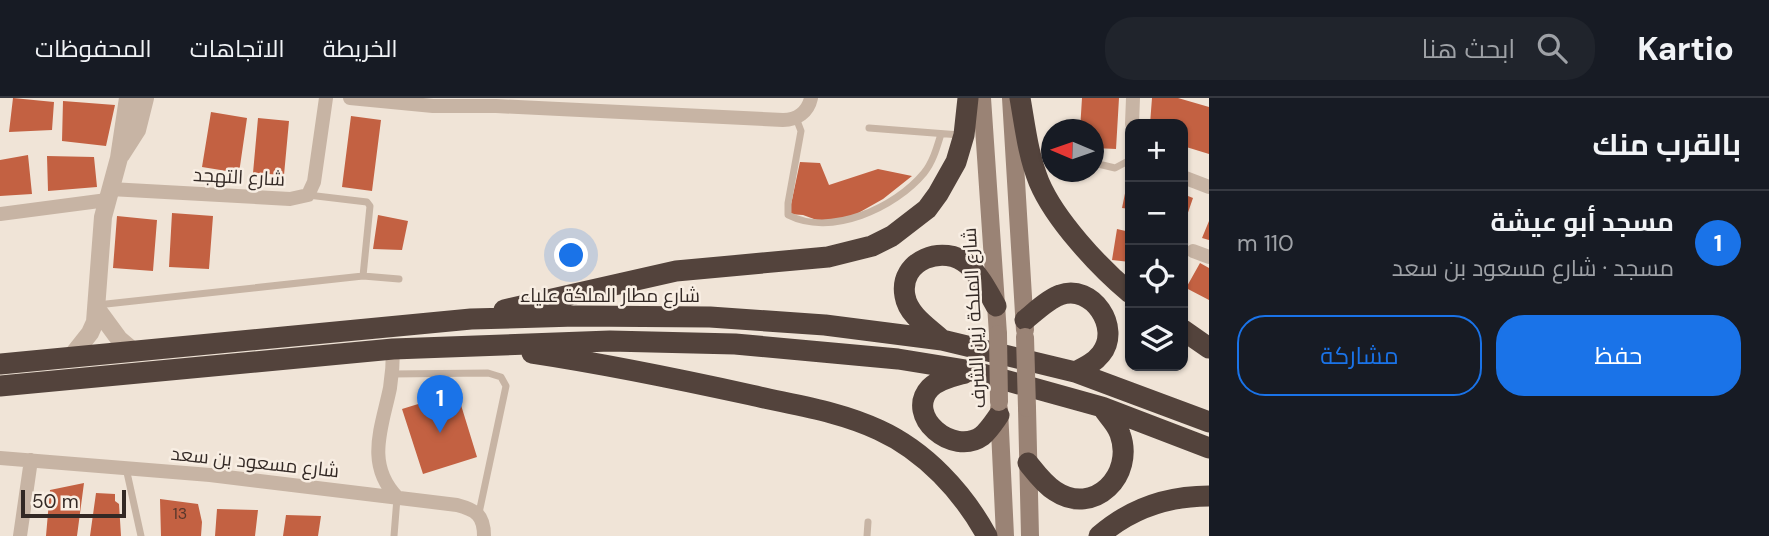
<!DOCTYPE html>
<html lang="ar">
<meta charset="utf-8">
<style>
:root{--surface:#171b24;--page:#20242c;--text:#f1f3f6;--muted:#9ea1a6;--line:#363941;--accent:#1a73e8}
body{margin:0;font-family:"DM Sans",Cairo,sans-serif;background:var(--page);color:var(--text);direction:rtl}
.controls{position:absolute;right:21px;top:21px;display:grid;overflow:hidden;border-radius:14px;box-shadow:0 2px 5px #0004}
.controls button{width:63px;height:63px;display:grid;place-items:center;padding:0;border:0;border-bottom:2px solid var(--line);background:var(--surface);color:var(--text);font:35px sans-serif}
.compass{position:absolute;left:1041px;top:21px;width:63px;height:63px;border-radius:50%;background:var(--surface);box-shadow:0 2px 5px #0004;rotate:272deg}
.scale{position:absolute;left:21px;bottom:18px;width:105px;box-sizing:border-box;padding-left:7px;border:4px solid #332925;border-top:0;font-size:19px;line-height:24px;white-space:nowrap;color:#332925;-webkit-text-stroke:5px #f8eee3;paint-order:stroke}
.you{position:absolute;left:572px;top:158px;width:24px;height:24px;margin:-18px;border:5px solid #fff;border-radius:50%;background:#1a73e8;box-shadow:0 0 0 10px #1a73e833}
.badge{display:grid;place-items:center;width:46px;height:46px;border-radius:50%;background:var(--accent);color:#fff;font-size:23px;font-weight:700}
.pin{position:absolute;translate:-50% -58px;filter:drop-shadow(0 2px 4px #0008)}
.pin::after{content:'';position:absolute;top:37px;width:24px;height:21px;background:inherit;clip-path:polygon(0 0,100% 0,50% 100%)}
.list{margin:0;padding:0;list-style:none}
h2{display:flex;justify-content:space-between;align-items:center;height:91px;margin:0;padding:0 28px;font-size:30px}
h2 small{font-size:23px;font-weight:400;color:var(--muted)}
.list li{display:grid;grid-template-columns:46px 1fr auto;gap:21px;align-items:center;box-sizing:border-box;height:105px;padding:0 28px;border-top:2px solid var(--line)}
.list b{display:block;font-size:26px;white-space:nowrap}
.list p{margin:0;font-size:23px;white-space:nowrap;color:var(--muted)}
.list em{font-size:23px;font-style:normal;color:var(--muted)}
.actions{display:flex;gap:14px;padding:21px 28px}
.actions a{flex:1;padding:16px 0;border:2px solid var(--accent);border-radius:28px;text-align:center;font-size:24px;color:var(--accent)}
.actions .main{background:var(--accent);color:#fff}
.icon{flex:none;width:38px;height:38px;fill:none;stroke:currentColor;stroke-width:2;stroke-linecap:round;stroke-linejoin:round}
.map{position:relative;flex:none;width:1209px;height:438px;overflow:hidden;direction:ltr}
header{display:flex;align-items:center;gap:42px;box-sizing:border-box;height:98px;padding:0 35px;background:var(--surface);border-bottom:2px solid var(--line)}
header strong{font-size:33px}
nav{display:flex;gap:38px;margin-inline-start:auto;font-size:24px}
.search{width:490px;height:63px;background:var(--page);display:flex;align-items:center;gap:18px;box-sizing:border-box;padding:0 24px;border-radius:28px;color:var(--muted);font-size:26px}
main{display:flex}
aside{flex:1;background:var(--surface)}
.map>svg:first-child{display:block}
.building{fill:#c36142}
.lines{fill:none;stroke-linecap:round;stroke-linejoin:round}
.service{stroke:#c7b4a4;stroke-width:7}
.minor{stroke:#c7b4a4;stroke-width:14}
.tertiary{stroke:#c7b4a4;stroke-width:18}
.secondary{stroke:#9a8375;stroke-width:18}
.motorway{stroke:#53433c;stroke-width:21}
.secondary-bridge{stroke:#9a8375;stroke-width:18}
.labels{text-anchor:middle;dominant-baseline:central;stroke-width:5;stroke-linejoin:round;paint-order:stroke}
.number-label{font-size:16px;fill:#57372c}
.street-label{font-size:19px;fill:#332925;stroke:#f8eee3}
</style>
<header>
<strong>Kartio</strong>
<div class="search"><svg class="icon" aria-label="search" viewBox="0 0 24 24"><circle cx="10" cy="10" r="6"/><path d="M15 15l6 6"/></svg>ابحث هنا</div>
<nav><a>الخريطة</a><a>الاتجاهات</a><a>المحفوظات</a></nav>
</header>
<main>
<aside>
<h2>بالقرب منك<small></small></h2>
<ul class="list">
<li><span class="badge">1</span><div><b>مسجد أبو عيشة</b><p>مسجد · شارع مسعود بن سعد</p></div><em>110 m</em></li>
</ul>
<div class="actions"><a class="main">حفظ</a><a>مشاركة</a></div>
</aside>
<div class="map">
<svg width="1209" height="438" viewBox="0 0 1209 438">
<rect width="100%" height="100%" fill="#f0e4d7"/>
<path class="building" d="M13 0 54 4 52 32 9 34Z
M1082 0H1119L1116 51 1094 50V32H1080Z
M1152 0H1178L1209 9V56L1183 48V26H1150Z
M63 3 115 7 106 48 62 43Z
M211 14 247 20 239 75 202 69Z
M351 18 381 22 372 93 342 89Z
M258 20 289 23 284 77 253 75Z
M28 57 32 96 0 98V62Z
M47 58 94 59 97 89 48 93Z
M800 64 820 65 829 87 878 71 912 78 883 101 853 118 825 125 803 117 789 116Z
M1129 76H1130V111L1122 110Z
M1183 96 1193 100 1183 129Z
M172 115 213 118 209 171 169 169Z
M378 117 408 123 402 152 373 151Z
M117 118 157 122 153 173 113 170Z
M1209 123V142L1202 140Z
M1117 131 1130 134V164L1112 162Z
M1200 165 1209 170V202L1186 190Z
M457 294 477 359 423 376 402 311Z
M84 385 77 438H46L50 392Z
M96 395 115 396V403L119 406 121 438H90Z
M160 401 198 406 202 424 201 438H161Z
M217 411 258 412 255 438H215Z
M286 417 321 418 318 438H283Z"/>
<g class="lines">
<path class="service" d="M796 20 801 33 788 105V117C831 139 895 110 924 75 933 64 937 49 941 36
M869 30 960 37
M1044 53 1052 54
M1094 65 1115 70 1130 62
M308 97 367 104 370 108 363 178
M97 207 363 178 399 181
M392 276 488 275 501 279 506 288 479 415
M126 370 141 438
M394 438 397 400
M867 438 868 424"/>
<path class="minor" d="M350 0 433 8H496L783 22C797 22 808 14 811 0
M1132 26 1133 0
M1183 79 1209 89
M110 91 290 101 308 97 314 84 326 0
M0 116 107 102
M1193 153 1209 159
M393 251C393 264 392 277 390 290 382 329 365 366 397 399
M0 360 210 377 457 407C476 412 484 417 484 438
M20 438 31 362"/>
<path class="tertiary" d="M121 57 137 32 145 0
M97 211 119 241 132 252
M71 259 90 235 95 224 103 119 119 60 128 0"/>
<path class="secondary" d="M982 0 998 236
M1011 0 1025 232
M1027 310 1030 438
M999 311 1005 438"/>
<path class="motorway" d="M1020 0C1025 28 1028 57 1039 84 1055 122 1099 169 1130 195
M504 212 676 173 828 159 872 148 892 138 927 111 938 96 956 64 964 37 968 0
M1025 222C1035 214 1048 201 1060 197 1092 185 1122 230 1101 256 1094 265 1085 269 1075 274
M1183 232 1209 250
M942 242C929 230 908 217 905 198 898 162 945 145 968 167 980 178 988 194 996 208
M532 255C605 266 678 281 751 297 794 307 839 313 879 332 925 353 963 394 987 438
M0 266 471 221 576 218 710 219 825 227 942 242 1075 274 1209 324
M965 275C954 278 939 281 930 290 904 318 953 359 982 338 989 332 994 324 999 317
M0 288 393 251 610 243 735 246 898 261 972 273 1102 309 1209 350
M1028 365C1036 375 1044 386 1055 393 1094 419 1135 377 1120 336 1117 326 1108 318 1102 309
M1099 438C1131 410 1167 398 1209 398"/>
<path class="secondary-bridge" d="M998 236 999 304
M1025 239 1027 310"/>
</g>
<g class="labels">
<g class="number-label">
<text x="180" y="415">13</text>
</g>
<g class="street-label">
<text transform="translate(239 79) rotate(3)">شارع التهجد</text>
<text x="610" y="197">شارع مطار الملكة علياء</text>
<text transform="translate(974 220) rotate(-93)">شارع الملكة زين الشرف</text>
<text transform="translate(255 364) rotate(6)">شارع مسعود بن سعد</text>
</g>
</g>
</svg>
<div class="controls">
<button>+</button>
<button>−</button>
<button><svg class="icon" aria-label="locate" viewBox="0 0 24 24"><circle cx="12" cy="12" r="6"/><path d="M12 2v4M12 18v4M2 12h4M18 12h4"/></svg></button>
<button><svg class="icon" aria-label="layers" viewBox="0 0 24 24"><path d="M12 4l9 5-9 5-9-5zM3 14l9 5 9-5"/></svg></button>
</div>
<svg class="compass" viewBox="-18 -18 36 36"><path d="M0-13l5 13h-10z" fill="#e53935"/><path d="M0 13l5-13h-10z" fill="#9ea1a6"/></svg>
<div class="scale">50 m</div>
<div class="you"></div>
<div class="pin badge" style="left:440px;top:335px">1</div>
</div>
</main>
